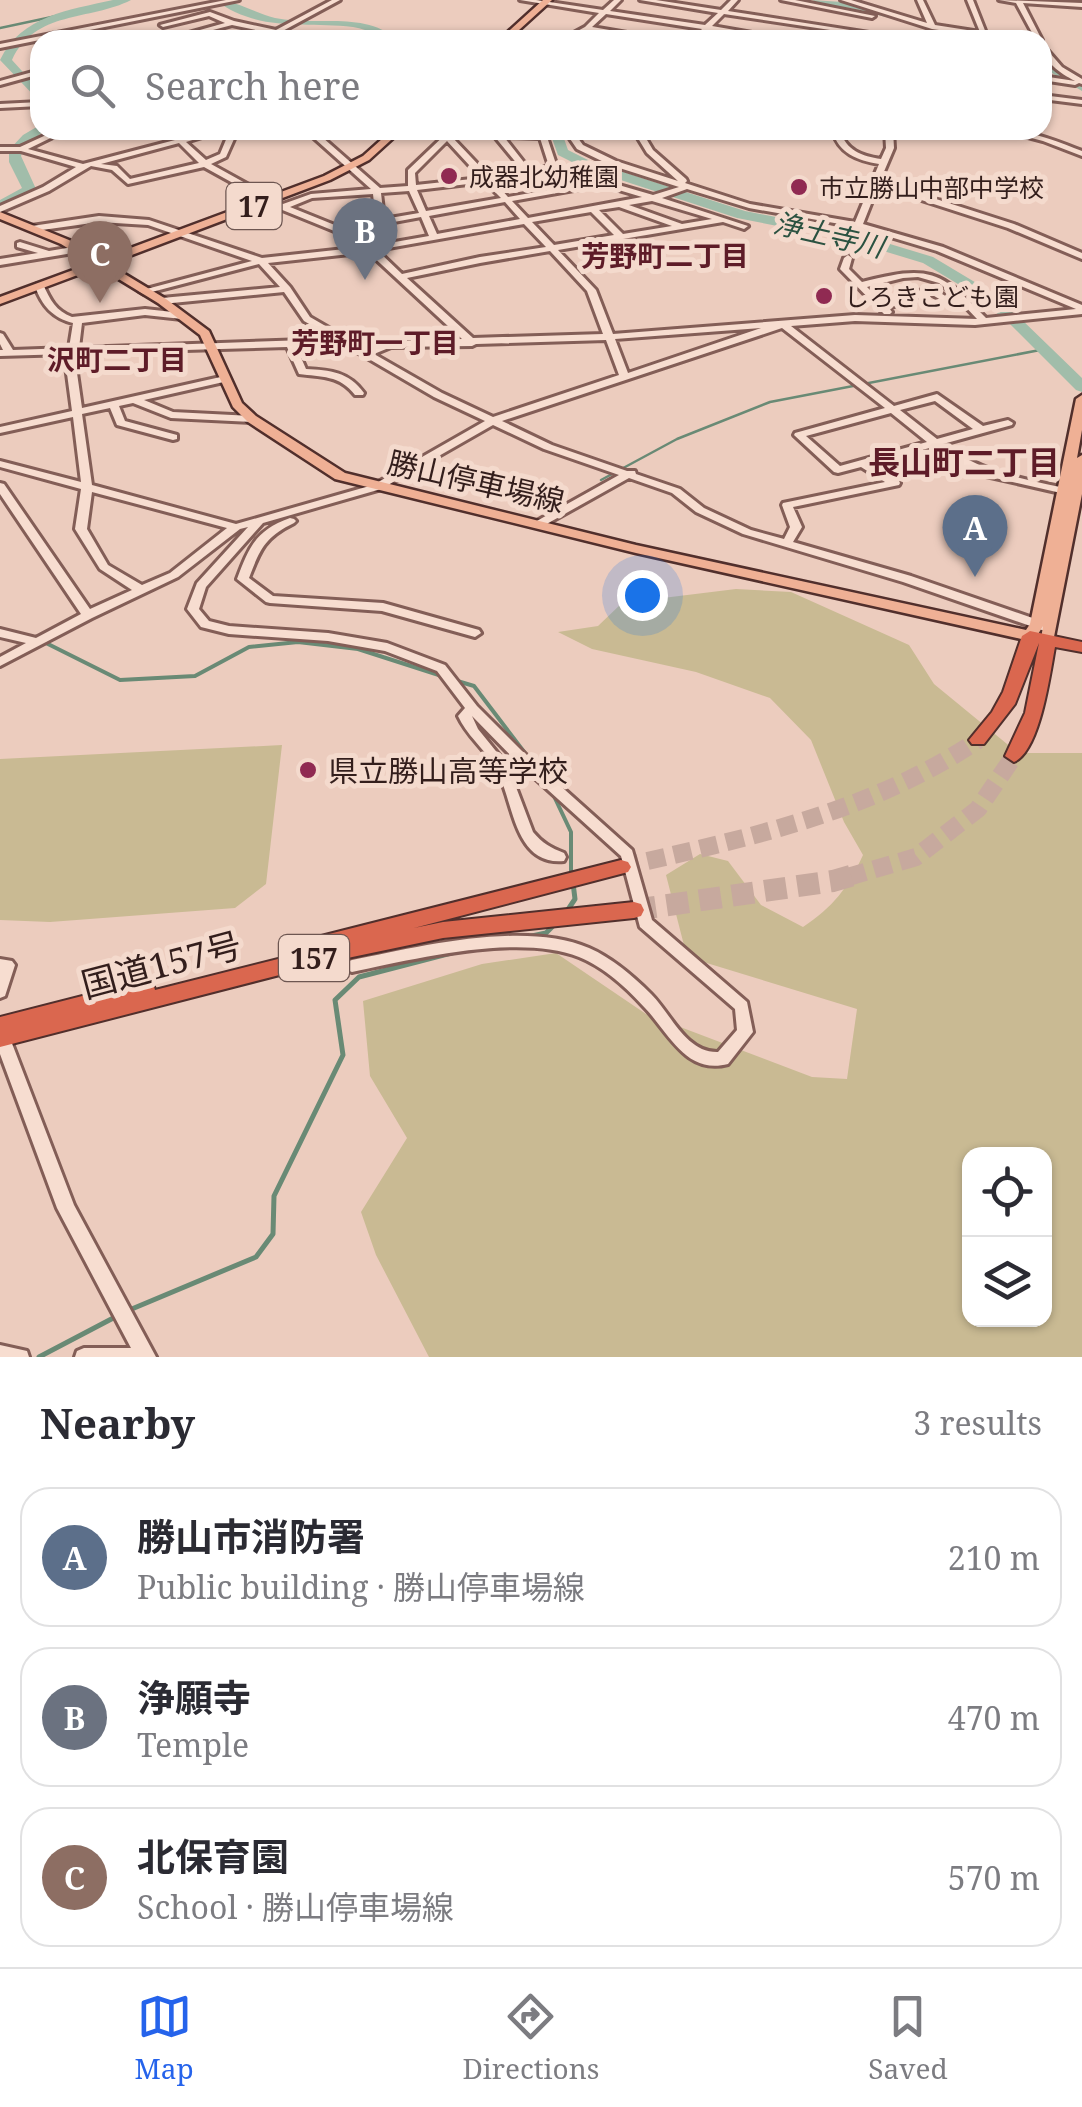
<!DOCTYPE html>
<meta charset="utf-8">
<style>
:root{--surface:#fff;--page:#f7f7f7;--text:#2b2b33;--muted:#7c7c81;--line:#e1e1e2;--accent:#2563eb}
body{margin:0;font-family:"Noto Serif","Noto Sans JP",serif;background:var(--page);color:var(--text)}
.controls{position:absolute;right:30px;bottom:30px;display:grid;overflow:hidden;border-radius:20px;box-shadow:0 2px 8px #0004}
.controls button{width:90px;height:90px;display:grid;place-items:center;padding:0;border:0;border-bottom:2px solid var(--line);background:var(--surface);color:var(--text);font:50px sans-serif}
.you{position:absolute;left:642px;top:595px;width:35px;height:35px;margin:-25px;border:8px solid #fff;border-radius:50%;background:#1a73e8;box-shadow:0 0 0 15px #1a73e833}
.badge{display:grid;place-items:center;width:65px;height:65px;border-radius:50%;background:var(--accent);color:#fff;font-size:32px;font-weight:700}
.pin{position:absolute;translate:-50% -82px;filter:drop-shadow(0 2px 5px #0008)}
.pin::after{content:'';position:absolute;top:52px;width:35px;height:30px;background:inherit;clip-path:polygon(0 0,100% 0,50% 100%)}
.list{margin:0;padding:0;list-style:none}
h2{display:flex;justify-content:space-between;align-items:center;height:130px;margin:0;padding:0 40px;font-size:42px}
h2 small{font-size:32px;font-weight:400;color:var(--muted)}
.list li{display:grid;grid-template-columns:65px 1fr auto;gap:30px;align-items:center;box-sizing:border-box;height:140px;margin:0 20px 20px;padding:0 20px;border:2px solid var(--line);border-radius:30px}
.list b{display:block;font-size:38px;white-space:nowrap}
.list p{margin:0;font-size:32px;white-space:nowrap;color:var(--muted)}
.list em{font-size:32px;font-style:normal;color:var(--muted)}
.icon{flex:none;width:55px;height:55px;fill:none;stroke:currentColor;stroke-width:2;stroke-linecap:round;stroke-linejoin:round}
.map{position:relative;flex:none;width:1082px;height:1357px;overflow:hidden}
.search{position:absolute;background:var(--surface);box-shadow:0 2px 8px #0004;left:30px;right:30px;top:30px;height:110px;display:flex;align-items:center;gap:25px;box-sizing:border-box;padding:0 35px;border-radius:30px;color:var(--muted);font-size:38px}
.sheet{height:610px;background:var(--surface)}
nav{display:flex;justify-content:space-around;align-items:center;box-sizing:border-box;height:140px;border-top:2px solid var(--line);background:var(--surface);font-size:28px;color:var(--muted)}
nav a{display:grid;justify-items:center;gap:5px}
nav .on{color:var(--accent)}
.map>svg:first-child{display:block}
.green{fill:#c9ba93;fill-rule:evenodd}
.lines{fill:none;stroke-linecap:round;stroke-linejoin:round}
.stream-far2{stroke:#698a75;stroke-width:2.5}
.stream-far1{stroke:#698a75;stroke-width:4}
.stream{stroke:#698a75;stroke-width:5}
.river{fill:#a1bdaa;fill-rule:evenodd}
.highway-tunnel-far1{stroke:#c7a99e;stroke-width:18;stroke-dasharray:18 9;stroke-linecap:butt}
.highway-tunnel{stroke:#c7a99e;stroke-width:22;stroke-dasharray:22 11;stroke-linecap:butt}
.minor-casing{stroke:#835e57;stroke-width:6}
.major-casing{stroke:#512f2c;stroke-width:5}
.highway-casing{stroke:#512f2c;stroke-width:4}
.minor{fill:#f7ddd0;fill-rule:evenodd}
.major{fill:#efb095;fill-rule:evenodd}
.highway{fill:#da674f;fill-rule:evenodd}
.poi-dot{fill:#902a52;stroke:#f4dacd;stroke-width:4}
.labels{text-anchor:middle;dominant-baseline:central;stroke-width:10;stroke-linejoin:round;paint-order:stroke}
.far-poi-label{font-size:25px;fill:#331e1c;stroke:#f4dacd;text-anchor:start}
.shield{fill:#f4dacd;stroke:#6d5651;stroke-width:2.5}
.shield-label{font-size:28px;font-weight:bold;fill:#331e1c}
.far-water-label{font-size:28px;font-style:italic;fill:#2b5241;stroke:#f4dacd}
.far-neighbourhood-label{font-size:28px;font-weight:bold;fill:#5e1c28;stroke:#f4dacd}
.street-label{font-size:30px;fill:#331e1c;stroke:#f4dacd}
.poi-label{font-size:30px;fill:#331e1c;stroke:#f4dacd;text-anchor:start}
.neighbourhood-label{font-size:32px;font-weight:bold;fill:#5e1c28;stroke:#f4dacd}
.near-street-label{font-size:35px;fill:#331e1c;stroke:#f4dacd}
</style>
<div class="map">
<svg width="1082" height="1357" viewBox="0 0 1082 1357">
<rect width="100%" height="100%" fill="#ecccbe"/>
<path class="green" d="M736 589 791 592 909 645 934 684 1018 753H1082V1357H429L376 1255 361 1212 407 1138 370 1076 363 1001 482 964 556 953 646 1014 812 1077 847 1079 857 1009 687 957 666 875 700 854 728 861 761 905 803 927C833 907 848 888 863 855L844 822 811 740 770 698 696 672 592 649 558 632 598 626 622 603ZM970 1154H1044V1320H970Z
M282 745 266 884 235 908 50 922 0 920V759Z"/>
<g class="lines">
<path class="stream-far2" d="M0 28 61 15
M601 480 677 439 770 402 1040 350"/>
<path class="stream-far1" d="M42 641 120 680 195 676 249 647 298 642 358 649 445 677
M454 680 474 686 528 757
M553 794 571 832V873"/>
<path class="stream" d="M567 911 575 899 573 883
M527 937 546 933 554 925
M127 1311 256 1257 273 1234 274 1196 343 1055 335 1000 359 977 459 951
M39 1357 119 1315"/>
<path class="river" d="M113 0H131C90 21 35 10 12 60L40 91V102L0 60C22 15 69 10 113 0Z
M215 0C236 0 254 13 275 18 317 27 363 10 398 40 382 40 370 29 353 27 303 21 260 33 215 0Z
M812 0 857 3 933 26 1012 40C953 40 913 23 858 10 843 6 825 7 812 0Z
M1042 59 1082 83V91L1042 67Z
M40 125V130H45L24 147 21 156 36 189 0 209V200L22 188 9 162V150L23 135Z
M549 130H561L568 150 592 162 745 211 847 231 933 257 978 284 1019 317 1082 378V392L1076 390 1009 323 968 290 923 263 844 239 737 218 584 168 558 155Z"/>
<path class="highway-tunnel-far1" d="M621 867C747 838 869 813 978 740
M848 877 916 857 978 809 1014 756"/>
<path class="highway-tunnel" d="M634 910 833 881 857 874"/>
<defs>
<path id="minor" d="M226 0H239L0 48V44Z
M332 0H340L266 40H258L270 33 232 25 175 40H164L225 23 209 16 163 27 160 25 210 12 234 21 276 30Z
M520 0H536L603 10 614 0H621L610 11 705 25 718 13 640 0H656L721 10 731 0H738L728 11 914 40H897L724 14 712 26 792 40H775L708 30 698 40H691L702 29 606 14 592 27 668 40C643 40 618 31 592 31 581 31 573 40 561 40L585 27 599 13Z
M781 0H795L875 16 872 18Z
M841 0H851L927 23 917 0H923L935 25 980 32 967 0H973L986 33 1026 40H1009L932 29Z
M999 0 1082 3V7L1023 3 1042 40V41L1036 40 1016 3Z
M1042 44 1062 67 1082 79V84L1079 83 1075 85 1042 80V76L1075 81C1060 73 1043 62 1042 44Z
M40 70V74L0 85V81Z
M1042 95 1082 100V104L1042 99Z
M40 102V106L0 108V104Z
M57 130H67L28 149 83 164 175 140 165 130H173L182 138 212 130H225L186 142 206 160 220 154 230 130H238L226 157 211 164 283 204 311 194 371 189 305 130H314L380 188 408 186V170L450 130H458L452 137 489 176 523 171 495 137 466 130 538 134 539 131H545L557 167 653 195 679 187 610 165 577 149 564 130H572L583 145 616 161 678 181 647 153 633 130H641L653 150 686 179 687 181 685 183 750 204 855 222 879 164C857 160 839 154 832 130H840C846 151 862 156 881 159L886 148 885 130H893L894 148 880 181 1014 224 1082 253V259L1008 228 878 186 863 224 943 247 1082 305V314L975 325 855 321 791 326 894 406 937 394 983 426 1008 420 1013 423 1012 425 943 444C982 474 1031 480 1078 491L1079 493 1074 496 986 476 952 461 933 447 871 464 899 481 900 483 899 485 793 507 802 527 793 542 911 576 1050 624 1052 627 1050 630H1042L903 582 743 534 696 512 672 493 629 478 543 526H535L533 524 535 522 619 475 544 449 493 425 381 489 263 523 206 587 199 609 209 621 229 626 328 633 387 643 445 665 477 706 526 755 632 850 652 920 747 1002 753 1032 728 1064C686 1075 669 1033 645 1008 627 988 604 967 579 957 519 933 414 959 352 972L347 970 344 966 347 962 352 960C419 947 524 920 589 948 612 958 633 976 651 994 671 1014 686 1053 718 1052L737 1030 735 1009 640 927 621 856 516 761 472 716 478 729 508 766 533 832C542 843 551 848 564 853L566 857 564 861C512 866 514 797 495 767 484 748 467 736 458 716L465 708 437 671 385 651 328 641 229 634 201 627 187 609 197 583 248 527 240 529 178 577 92 618 0 666V657L26 643 0 637V629L36 638 81 614 0 494V483L4 484 90 609 132 590 100 569 75 529 81 489 0 467V461L81 482 73 417 0 433V427L72 411 66 366 68 354 0 356V350H3L0 344V333L3 334 13 350 69 348 73 323C53 318 42 306 35 286L37 284H43C50 300 56 311 72 317L145 309 182 313 187 316 182 319 145 315 82 323 79 348 335 339 304 321 284 292 162 304 157 301 162 298 280 287 259 264 144 294 139 291 252 261 148 225 99 222 35 231 31 228 32 226 99 216 149 220 262 258 363 247 354 239 280 209 204 167 128 184 112 170 91 166 49 191 0 212V206L43 187 76 167 21 151H0V147H20ZM504 137 540 138 549 166 530 170ZM447 141 481 178 416 185 415 173ZM179 143 199 163 130 179 117 166 101 164ZM554 170 592 182 508 197 493 180ZM485 182 501 198 426 211 417 190ZM602 185 642 197 528 218 512 201ZM687 189 749 208 857 227 937 251 1076 309 986 318C940 269 928 265 862 282L849 269 852 258 848 255 844 258 840 269 884 314H890L892 312 889 308 929 293 948 304 960 301 977 319 855 315 613 334 596 290 558 250 723 222 744 229 748 226 662 198ZM409 191 419 213 384 219 381 193ZM373 194 376 222 371 228 357 234 290 207 312 198ZM652 201 712 219 682 224 629 205ZM505 202 520 219 437 234 429 216ZM619 207 672 226 623 234 599 210ZM591 212 614 235 554 245 532 222ZM421 217 429 236 372 246 363 238 377 232 383 224ZM524 224 546 247 480 257 402 274 377 250ZM550 251 587 291 603 334 473 338 407 278 480 263ZM368 252 462 339 389 341 367 350 310 317 290 287 268 263ZM918 277 939 283 955 296 949 298 930 287 884 304 867 287 903 278ZM761 328 628 373 615 339ZM782 328 885 408 795 433 794 435 834 472 838 473 861 467 885 482 783 503 782 505 790 527 784 539 751 530 704 508 680 489 636 474 635 471H627L552 445 502 421ZM606 340 619 375 493 417 442 393 374 354 391 347 472 346 476 344ZM345 345 434 397 485 421 373 485 236 524 92 485 82 414 110 408 117 425 173 440 177 439V435L125 421 119 406 133 403 171 418 252 422 257 419 252 416 173 412 144 400 228 381 230 379 225 376 82 408 76 366 78 353 287 347 299 374C321 377 340 375 355 395H363L364 393C349 372 330 370 306 369L296 346ZM935 401 973 429 937 439 900 410ZM891 413 927 442 840 466 806 436ZM92 492 227 528 170 573 142 585 108 565 87 529Z
M113 130H127L114 134 110 132Z
M1001 130C1030 130 1056 141 1082 151V156L1043 141Z
M20 242 49 251 79 246 83 249 79 252 0 265V259L38 253 17 247V243Z
M290 518 294 519 296 521 294 523C265 537 260 549 249 578L273 596 383 603 479 630 481 633 475 637 382 611 270 603 266 602 237 579C249 547 256 530 290 518Z
M0 959 12 961 15 965 5 996 0 998Z
M0 1027 6 1028 8 1033 74 1205 156 1357H75L77 1351 84 1348H131L57 1208 0 1054Z
M0 1345 27 1351 29 1357H0Z"/>
<path id="major" d="M543 0H552L508 40H499Z
M392 130H402L369 160 330 180 108 264 166 299 209 331 242 403 256 416 345 473 636 545 1026 630 1030 624 1076 399 1082 395V430L1077 458 1082 455V494L1053 642H1043L1041 639 1043 626 1035 639 1030 641 636 553 335 479 248 422 233 407 200 335 158 303 99 267 0 304V297L92 263 61 244 0 219V212L69 240 101 259 324 176 363 156Z"/>
<path id="highway" d="M1030 631 1082 642V652L1055 647C1050 674 1040 751 1014 762L1005 756 1025 713 1039 643 1015 704 984 744H972L969 740 992 712 1003 692 1022 636Z
M621 860 628 862 631 867 628 872 414 928 443 922 634 902 641 904 644 910 641 916 634 918 443 938 338 960 0 1047V1017L145 980 153 983 155 990 318 949 315 943 318 937 325 935Z"/>
</defs>
<use href="#minor" class="minor-casing"/>
<use href="#major" class="major-casing"/>
<use href="#highway" class="highway-casing"/>
<use href="#minor" class="minor"/>
<use href="#major" class="major"/>
<use href="#highway" class="highway"/>
</g>
<g class="poi-dot">
<circle cx="449" cy="176" r="10"/>
<circle cx="799" cy="187" r="10"/>
<circle cx="824" cy="296" r="10"/>
<circle cx="308" cy="770" r="10"/>
</g>
<g class="labels">
<g class="far-poi-label">
<text x="469" y="176">成器北幼稚園</text>
<text x="819" y="187">市立勝山中部中学校</text>
<text x="844" y="296">しろきこども園</text>
</g>
<g class="shield">
<rect x="226.5" y="183" width="55" height="46" rx="8"/>
<rect x="279" y="935" width="70" height="46" rx="8"/>
</g>
<g class="shield-label">
<text x="254" y="206">17</text>
<text x="314" y="958">157</text>
</g>
<g class="far-water-label">
<text transform="translate(829 234) rotate(13)">浄土寺川</text>
</g>
<g class="far-neighbourhood-label">
<text x="665" y="255">芳野町二丁目</text>
<text x="375" y="342">芳野町一丁目</text>
<text x="117" y="359">沢町二丁目</text>
</g>
<g class="street-label">
<text transform="translate(476 481) rotate(13)">勝山停車場線</text>
</g>
<g class="poi-label">
<text x="328" y="770">県立勝山高等学校</text>
</g>
<g class="neighbourhood-label">
<text x="964" y="461">長山町二丁目</text>
</g>
<g class="near-street-label">
<text transform="translate(161 964) rotate(-15)">国道157号</text>
</g>
</g>
</svg>
<div class="controls">
<button><svg class="icon" aria-label="locate" viewBox="0 0 24 24"><circle cx="12" cy="12" r="6"/><path d="M12 2v4M12 18v4M2 12h4M18 12h4"/></svg></button>
<button><svg class="icon" aria-label="layers" viewBox="0 0 24 24"><path d="M12 4l9 5-9 5-9-5zM3 14l9 5 9-5"/></svg></button>
</div>
<div class="you"></div>
<div class="pin badge" style="left:975px;top:577px;background:#5c6f8a">A</div>
<div class="pin badge" style="left:365px;top:280px;background:#6b7280">B</div>
<div class="pin badge" style="left:100px;top:303px;background:#8d6e63">C</div>
<div class="search"><svg class="icon" aria-label="search" viewBox="0 0 24 24"><circle cx="10" cy="10" r="6"/><path d="M15 15l6 6"/></svg>Search here</div>
</div>
<section class="sheet">
<h2>Nearby<small>3 results</small></h2>
<ul class="list">
<li><span class="badge" style="background:#5c6f8a">A</span><div><b>勝山市消防署</b><p>Public building · 勝山停車場線</p></div><em>210 m</em></li>
<li><span class="badge" style="background:#6b7280">B</span><div><b>浄願寺</b><p>Temple</p></div><em>470 m</em></li>
<li><span class="badge" style="background:#8d6e63">C</span><div><b>北保育園</b><p>School · 勝山停車場線</p></div><em>570 m</em></li>
</ul>
</section>
<nav>
<a class="on"><svg class="icon" aria-label="map" viewBox="0 0 24 24"><path d="M3 6l6-2 6 2 6-2v14l-6 2-6-2-6 2zM9 4v14M15 6v14"/></svg>Map</a>
<a><svg class="icon" aria-label="directions" viewBox="0 0 24 24"><path d="M12 3l9 9-9 9-9-9zM9 14v-3h6M13 9l2 2-2 2"/></svg>Directions</a>
<a><svg class="icon" aria-label="saved" viewBox="0 0 24 24"><path d="M7 4h10v16l-5-4-5 4z"/></svg>Saved</a>
</nav>
